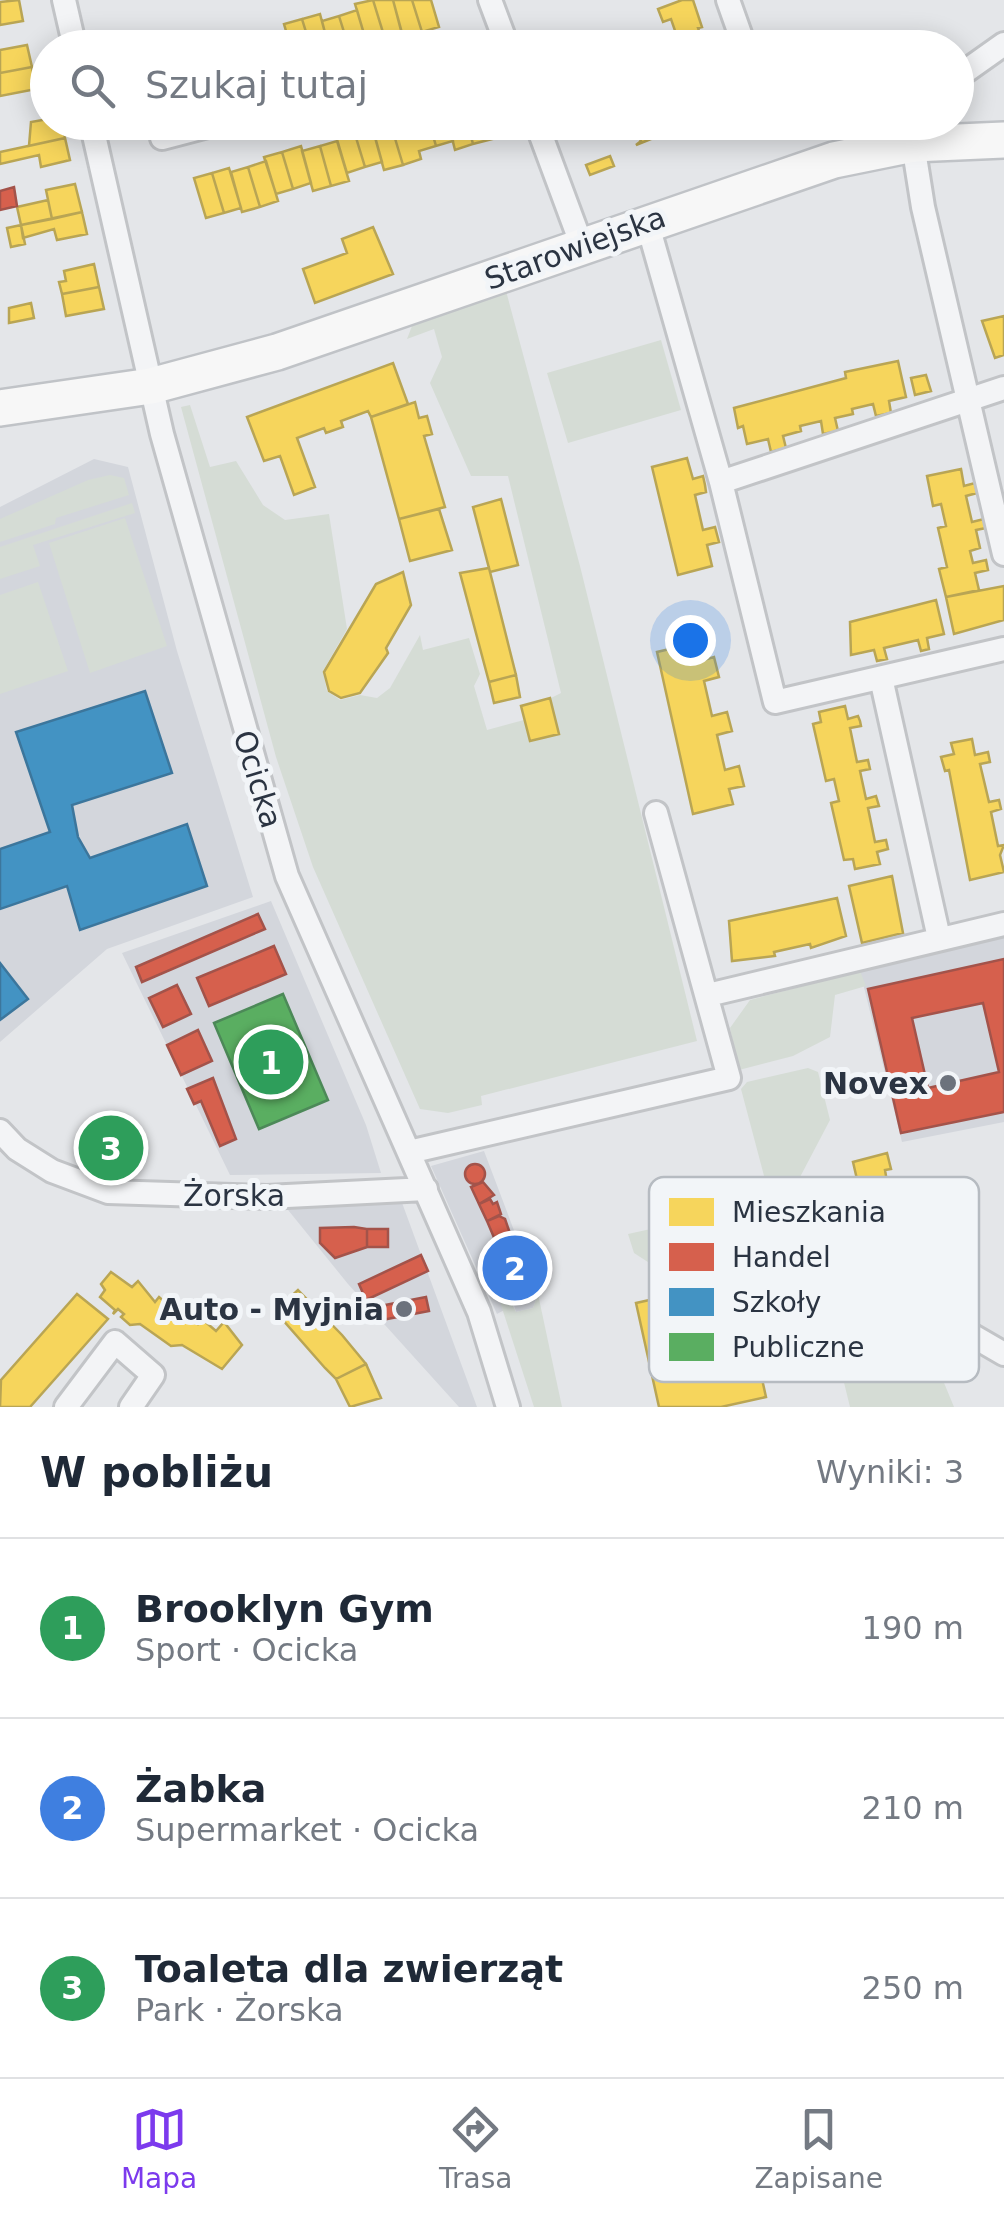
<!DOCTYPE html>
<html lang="pl">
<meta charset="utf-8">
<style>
:root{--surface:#fff;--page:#f2f2f3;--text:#1f2937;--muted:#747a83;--line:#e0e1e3;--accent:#7c3aed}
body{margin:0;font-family:"DejaVu Sans",sans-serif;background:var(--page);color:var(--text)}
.you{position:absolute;left:690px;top:640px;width:35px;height:35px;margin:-25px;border:8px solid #fff;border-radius:50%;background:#1a73e8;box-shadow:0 0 0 15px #1a73e833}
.badge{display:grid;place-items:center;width:65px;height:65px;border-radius:50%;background:var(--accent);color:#fff;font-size:32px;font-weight:700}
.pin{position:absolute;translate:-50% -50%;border:5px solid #fff;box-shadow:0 2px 10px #0006}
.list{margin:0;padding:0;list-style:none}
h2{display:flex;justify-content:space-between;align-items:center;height:130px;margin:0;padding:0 40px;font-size:42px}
h2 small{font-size:32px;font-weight:400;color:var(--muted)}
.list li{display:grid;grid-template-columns:65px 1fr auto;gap:30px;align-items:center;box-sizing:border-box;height:180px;padding:0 40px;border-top:2px solid var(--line)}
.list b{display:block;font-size:38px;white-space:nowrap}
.list p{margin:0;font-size:32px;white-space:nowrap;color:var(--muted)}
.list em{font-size:32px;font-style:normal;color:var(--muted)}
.icon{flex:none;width:55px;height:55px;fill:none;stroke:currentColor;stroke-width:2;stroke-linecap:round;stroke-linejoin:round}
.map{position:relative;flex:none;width:1004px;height:1407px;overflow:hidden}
.search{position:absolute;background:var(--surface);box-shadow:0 5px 25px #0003;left:30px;right:30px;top:30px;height:110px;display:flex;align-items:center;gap:25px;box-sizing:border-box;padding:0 35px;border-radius:55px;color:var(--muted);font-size:38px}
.sheet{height:670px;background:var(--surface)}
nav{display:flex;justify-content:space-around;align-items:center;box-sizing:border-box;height:140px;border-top:2px solid var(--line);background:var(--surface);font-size:28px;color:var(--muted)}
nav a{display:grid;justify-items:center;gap:5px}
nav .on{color:var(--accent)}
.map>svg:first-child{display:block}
.built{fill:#d3d6dc}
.green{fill:#d5dcd5}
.homes{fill:#f6d55c;stroke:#b9a554;stroke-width:2.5;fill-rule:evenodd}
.shops{fill:#d6604d;stroke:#a3534a;stroke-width:2.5;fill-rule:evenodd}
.schools{fill:#4393c3;stroke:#3c769c;stroke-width:2.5}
.public{fill:#5aae61;stroke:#4c8958;stroke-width:2.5}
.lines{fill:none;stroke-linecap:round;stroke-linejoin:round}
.street-casing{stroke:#c2c4c7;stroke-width:28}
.primary-casing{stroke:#c0c3c7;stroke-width:40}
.street{stroke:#f3f4f6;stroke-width:22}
.primary{stroke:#f7f7f7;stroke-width:35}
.poi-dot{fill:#6c727c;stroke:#f2f5f8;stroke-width:4}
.labels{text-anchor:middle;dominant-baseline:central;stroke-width:10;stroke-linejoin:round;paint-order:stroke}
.street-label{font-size:30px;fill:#2b3442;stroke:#f2f5f8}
.poi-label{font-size:30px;font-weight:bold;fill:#2b3442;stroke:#f2f5f8;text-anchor:end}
.key{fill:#f2f5f8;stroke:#b6bbc1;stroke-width:2.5}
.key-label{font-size:28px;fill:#2b3442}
</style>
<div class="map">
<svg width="1004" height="1407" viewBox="0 0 1004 1407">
<rect width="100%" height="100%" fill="#e4e6e9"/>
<path class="built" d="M94 459 128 467 177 651 253 897 107 949 0 1042V507Z
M271 901 366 1125 381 1173 230 1175 122 953Z
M1004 937V1122L902 1142 860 971Z
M484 1151 538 1294 533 1308 516 1312 514 1305 497 1314 431 1166Z
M280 1200H401L477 1407H459L348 1284Z"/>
<path class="green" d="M506 291 580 566 697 1041 481 1096 482 1105 448 1113 420 1109 313 867 276 757 181 407 190 405 210 467 236 461 263 505 285 520 329 514 347 629 323 671 327 691 340 700 360 695 377 698 390 688 420 635 423 650 469 638 480 674 474 686 487 730 554 712 551 698 561 693 508 476H471L430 383 442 357 434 329 407 339 412 326Z
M661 340 681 410 568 443 547 373Z
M110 475 124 478 129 495 56 518 55 524 0 542V519L88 480Z
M132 503 135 513 33 545 40 566 0 579V547Z
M125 518 167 646 90 673 49 543Z
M38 582 68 671 0 694V595Z
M860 971 866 986 835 995 830 1037 793 1056 739 1070 730 1028 750 1000Z
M808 1068 818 1072 830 1120 799 1179 767 1187 741 1089 747 1082Z
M86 1123 146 1140 139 1171 76 1156Z
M728 1212 733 1231 723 1247 651 1264 634 1253 628 1234Z
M492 1277 499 1278 516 1312 533 1308 538 1294 562 1407H534Z
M873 1304 941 1339 935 1361 954 1407H850L834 1342Z"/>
<path class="homes" d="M19 0 23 21 0 25V2Z
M373 0 385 39 367 44 355 4Z
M373 0H393L402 33 385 39Z
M393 0H412L422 32 403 38Z
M412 0H431L439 27 422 32Z
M682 0H693L702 27 698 28 701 37 680 45 671 19 663 22 658 9Z
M357 10 367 44 368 48H349L339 16Z
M320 14 329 48H311L302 19Z
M339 16 349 48H329L322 21Z
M302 19 311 48H291L284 24Z
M286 31 291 48H271L268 37Z
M551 36 554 44 575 36 579 48H541L539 41Z
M27 45 32 67 0 73V50Z
M32 67 36 89 0 96V73Z
M48 119V122H62L65 138 29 146 31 122Z
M399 122H429L436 146 419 151 421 159 403 165 391 125Z
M429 122H448L453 141 436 146Z
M448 122H467L473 144 455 150Z
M467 122H487L492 139 473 144Z
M630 122H663L666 133 636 145 641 141Z
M391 125 403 165 384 170 373 130Z
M372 126 382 162 365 167 354 131Z
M354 131 365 167 347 173 336 136Z
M65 138 70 160 41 167 39 155 0 164V152Z
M337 141 349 181 331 186 320 146Z
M301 146 311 183 293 189 282 152Z
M320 146 331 186 313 191 302 151Z
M282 152 293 189 276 194 264 157Z
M610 156 614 166 590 175 586 165Z
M266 161 278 201 260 207 248 167Z
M248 167 260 207 242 212 231 172Z
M229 168 241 208 224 213 212 173Z
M212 173 224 213 206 218 194 178Z
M75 184 82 212 52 219 46 190Z
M48 200 52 219 21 225 17 207Z
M82 212 87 234 57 240 54 229 23 238 21 225Z
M21 225 25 244 11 247 7 228Z
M373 227 393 274 315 303 303 269 347 253 342 239Z
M94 264 99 287 62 294 59 282 66 281 64 271Z
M99 287 104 309 66 316 62 294Z
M31 303 34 318 9 323V308Z
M1004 316V355L995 358 982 321Z
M898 361 906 397 889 401 891 413 876 416 873 404 852 409 853 414 835 418 838 431 823 434 821 421 800 426 801 431 783 436 786 448 771 452 768 439 747 444 743 426 738 428 734 408 846 378 845 372Z
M393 363 408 404 371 417 368 411 341 421 343 427 326 433 324 428 297 438 315 487 294 495 280 456 264 461 247 417Z
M926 375 931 391 915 395 911 378Z
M415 402 419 418 427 416 432 434 424 436 445 507 399 519 371 417Z
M687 458 693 479 703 476 705 485 706 492 695 495 703 530 715 527 719 542 707 545 712 566 678 575 652 467Z
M961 469 964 486 975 483 977 493 966 496 972 522 984 519 986 528 976 530 980 548 970 551 973 563 986 560 988 570 975 573 979 590 946 597 939 569 947 567 938 528 946 526 941 504 933 506 927 476Z
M501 499 518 565 490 572 473 507Z
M439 509 452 550 410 561 399 519Z
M489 568 516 675 489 682 460 573Z
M403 572 411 605 386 648 388 653 360 693 341 698 329 691 324 672 376 584Z
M1004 586V620L954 634 946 597Z
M936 600 944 634 927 638 929 649 921 651 918 640 884 648 887 659 877 661 874 650 851 655 850 622Z
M695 643 700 661 714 657 719 677 704 681 712 716 727 712 732 731 717 735 725 770 739 766 744 786 729 789 733 804 693 814 657 652Z
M516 675 520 697 494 703 489 682Z
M550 698 559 734 530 741 521 706Z
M845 706 848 719 858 716 860 721 861 726 850 728 857 762 868 760 870 769 860 771 866 799 876 796 879 806 868 808 875 842 886 840 888 849 877 852 880 864 855 869 853 859 844 860 831 803 839 801 834 779 826 781 813 724 821 722 819 712Z
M972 739 975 755 988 752 990 762 980 764 989 802 999 800 1001 809 991 812 998 846 1004 845 1000 855 1004 872 970 880 949 770 945 771 941 757 954 754 951 743Z
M892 876 903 933 862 943 849 886Z
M837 898 846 936 811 948 810 944 774 952 775 956 732 961 729 921Z
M887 1153 891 1169 885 1170 887 1182 859 1188 853 1162Z
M111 1272 132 1287 138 1281 155 1302 159 1297 173 1309 180 1302 198 1324 202 1319 216 1331 224 1322 242 1345 222 1369 182 1345 171 1346 140 1324 130 1325 121 1317 124 1314 118 1309 113 1314 115 1310 100 1297 105 1290 101 1284Z
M740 1280 766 1397 721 1407H659L636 1303ZM737 1321 747 1360 666 1379 656 1341Z
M298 1290 342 1335 366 1364 336 1379 325 1368 275 1311Z
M77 1294 108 1319 30 1407H0L1 1380Z
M366 1364 381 1398 350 1407 336 1379Z"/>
<path class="shops" d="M14 187 17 206 0 210V191Z
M258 914 265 929 142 982 136 967Z
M274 946 286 974 209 1006 197 978Z
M1004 959V1112L901 1133 868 989ZM983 1003 999 1072 928 1088 912 1018Z
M177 985 191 1014 163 1027 149 998Z
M198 1030 212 1061 181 1075 167 1045Z
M213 1078 236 1139 220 1146 201 1101 194 1104 187 1089Z
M465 1174a10 10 0 1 1 20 0a10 10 0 1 1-20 0Z
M483 1182 494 1195 479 1204 471 1187Z
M490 1199 493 1204 497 1202 501 1214 487 1221 479 1204Z
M499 1216 505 1219 515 1248 501 1254 487 1221Z
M354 1227 367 1229V1247L335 1258 320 1243V1228Z
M367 1229H388V1247H367Z
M421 1255 428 1271 366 1300 359 1284Z
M518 1256 528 1273 512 1280 503 1263Z
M528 1273 536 1291 519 1300 510 1281Z
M426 1297 429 1311 382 1320 380 1306Z"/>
<path class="schools" d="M145 691 172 773 72 805 78 837 90 858 187 824 207 886 80 930 67 886 0 909V849L50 832 16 732Z
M0 963 28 999 0 1020Z"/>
<path class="public" d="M283 994 328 1100 259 1129 214 1023Z"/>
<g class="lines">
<defs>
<path id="street" d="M64 0 75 48
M490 0 508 48
M728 0 745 48
M956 78 1004 44
M91 122 162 434 287 876 479 1312 508 1407
M536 122 582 246
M162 138 223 122
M913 144 923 207 1004 554
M647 222 721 482 775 702 1004 649
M721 482 1004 388
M881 678 939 938
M708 995 1004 924
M0 1131 17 1149 52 1171 108 1192 267 1197 426 1189
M409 1152 729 1078 656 813
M892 1289 1004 1354
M66 1407 115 1342 153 1375 131 1407"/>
<path id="primary" d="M0 408 151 386 277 352 834 160 913 144 1004 140"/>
</defs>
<use href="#street" class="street-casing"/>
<use href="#primary" class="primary-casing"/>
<use href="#street" class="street"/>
<use href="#primary" class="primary"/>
</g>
<g class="poi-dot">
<circle cx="948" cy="1083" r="10"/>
<circle cx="404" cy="1309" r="10"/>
</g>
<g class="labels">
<g class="street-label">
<text transform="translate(575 248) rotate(-20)">Starowiejska</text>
<text transform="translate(258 779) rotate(73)">Ocicka</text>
<text x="234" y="1195">Żorska</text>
</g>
<g class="poi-label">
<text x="928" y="1083">Novex</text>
<text x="384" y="1309">Auto - Myjnia</text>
</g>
</g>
<rect x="649" y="1177" width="330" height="205" rx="15" class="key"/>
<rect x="669" y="1198" width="45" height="28" fill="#f6d55c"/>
<rect x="669" y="1243" width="45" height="28" fill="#d6604d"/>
<rect x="669" y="1288" width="45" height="28" fill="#4393c3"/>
<rect x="669" y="1333" width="45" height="28" fill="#5aae61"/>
<g class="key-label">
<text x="732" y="1222">Mieszkania</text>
<text x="732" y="1267">Handel</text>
<text x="732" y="1312">Szkoły</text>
<text x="732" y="1357">Publiczne</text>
</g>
</svg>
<div class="you"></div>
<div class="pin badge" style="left:271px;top:1062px;background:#2e9e5b">1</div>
<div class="pin badge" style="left:515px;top:1268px;background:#3f7fe0">2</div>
<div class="pin badge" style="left:111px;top:1148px;background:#2e9e5b">3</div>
<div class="search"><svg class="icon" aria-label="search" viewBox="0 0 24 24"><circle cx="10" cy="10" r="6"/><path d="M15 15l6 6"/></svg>Szukaj tutaj</div>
</div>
<section class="sheet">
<h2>W pobliżu<small>Wyniki: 3</small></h2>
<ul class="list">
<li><span class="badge" style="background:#2e9e5b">1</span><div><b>Brooklyn Gym</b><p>Sport · Ocicka</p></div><em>190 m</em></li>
<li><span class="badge" style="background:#3f7fe0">2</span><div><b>Żabka</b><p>Supermarket · Ocicka</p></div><em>210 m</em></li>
<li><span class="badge" style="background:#2e9e5b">3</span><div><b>Toaleta dla zwierząt</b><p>Park · Żorska</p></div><em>250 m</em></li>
</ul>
</section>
<nav>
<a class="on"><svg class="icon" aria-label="map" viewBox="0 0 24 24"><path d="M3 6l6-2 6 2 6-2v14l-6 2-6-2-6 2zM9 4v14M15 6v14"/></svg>Mapa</a>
<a><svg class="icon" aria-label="directions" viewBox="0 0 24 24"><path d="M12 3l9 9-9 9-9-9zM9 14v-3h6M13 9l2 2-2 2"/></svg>Trasa</a>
<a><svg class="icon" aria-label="saved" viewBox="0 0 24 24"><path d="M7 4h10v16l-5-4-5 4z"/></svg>Zapisane</a>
</nav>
